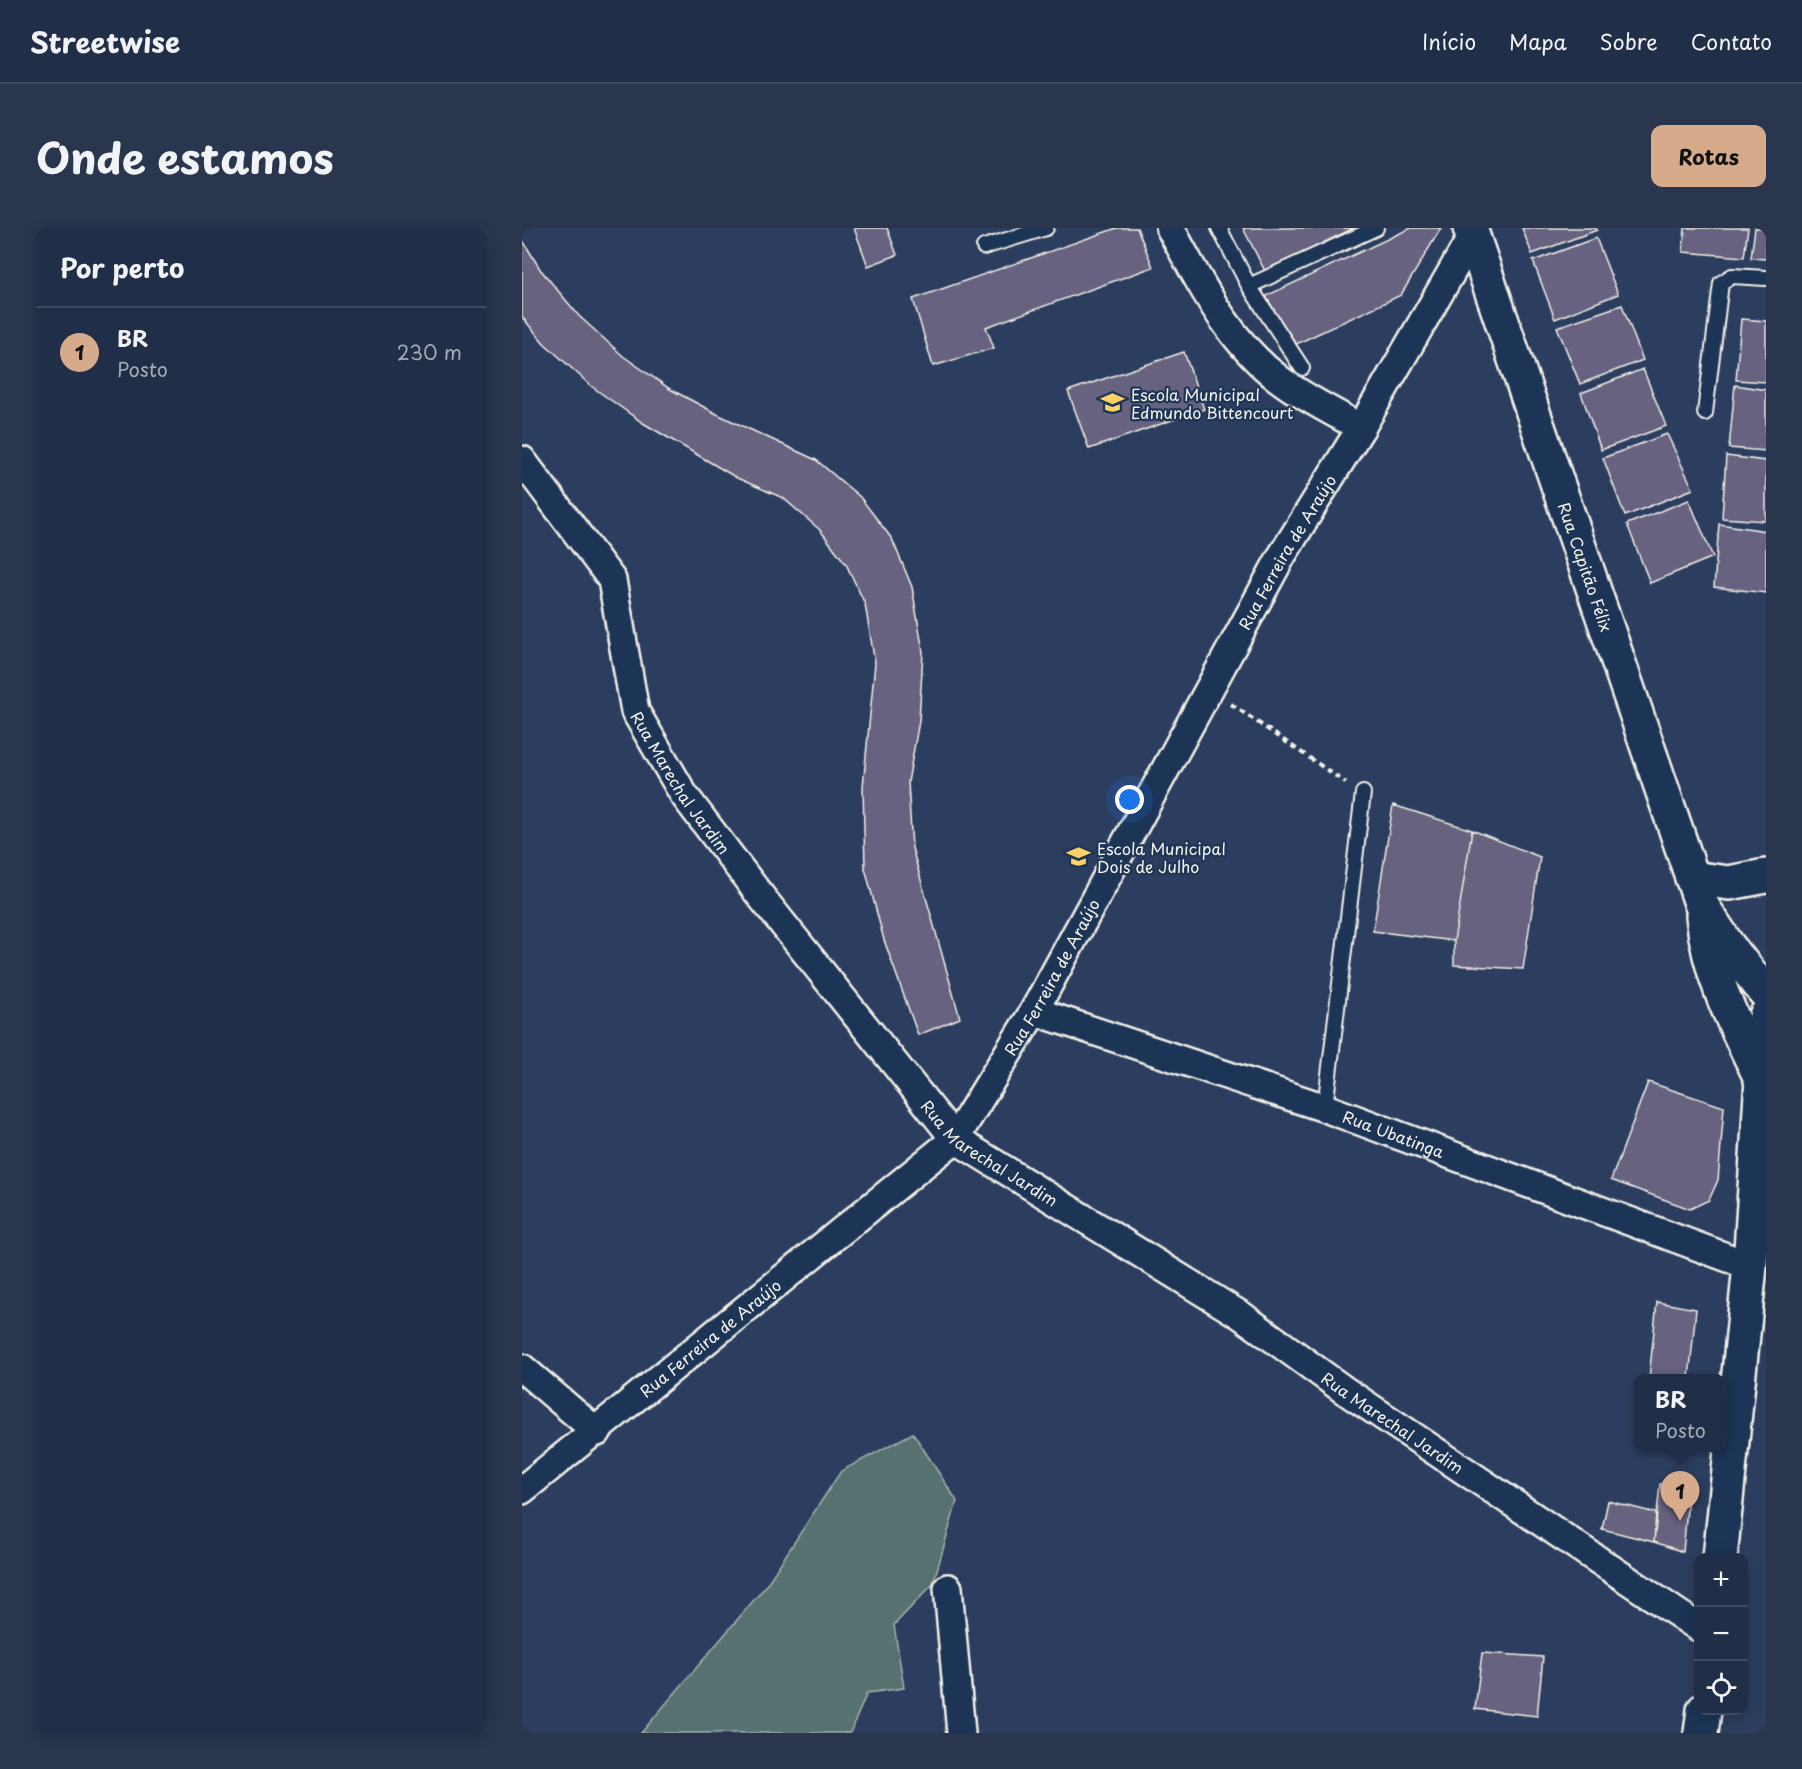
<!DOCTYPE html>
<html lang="pt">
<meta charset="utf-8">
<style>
:root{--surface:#212e47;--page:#29364e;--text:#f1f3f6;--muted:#a2a8b4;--line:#3e4a60;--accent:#d6ab8b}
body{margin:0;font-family:"Playpen Sans",sans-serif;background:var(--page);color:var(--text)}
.controls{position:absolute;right:18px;bottom:18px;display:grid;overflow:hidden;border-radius:12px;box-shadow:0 3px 15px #0003}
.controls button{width:54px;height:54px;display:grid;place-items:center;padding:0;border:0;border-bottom:2px solid var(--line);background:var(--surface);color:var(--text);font:30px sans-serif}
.you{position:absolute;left:608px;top:572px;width:21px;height:21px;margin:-15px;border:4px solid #fff;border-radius:50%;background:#1a73e8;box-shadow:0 0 0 9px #1a73e833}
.badge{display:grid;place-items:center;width:39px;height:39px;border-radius:50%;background:var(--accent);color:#111;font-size:20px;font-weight:700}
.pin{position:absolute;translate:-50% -50px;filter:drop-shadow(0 2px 3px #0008)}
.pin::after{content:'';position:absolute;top:32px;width:21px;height:18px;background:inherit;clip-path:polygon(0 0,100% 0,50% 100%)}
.popup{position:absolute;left:1112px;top:1146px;width:93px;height:78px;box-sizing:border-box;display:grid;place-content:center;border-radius:12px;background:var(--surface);filter:drop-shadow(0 2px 4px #0005);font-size:20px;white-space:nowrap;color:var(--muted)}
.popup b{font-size:22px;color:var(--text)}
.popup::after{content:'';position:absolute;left:50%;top:100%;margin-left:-12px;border:12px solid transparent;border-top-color:var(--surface)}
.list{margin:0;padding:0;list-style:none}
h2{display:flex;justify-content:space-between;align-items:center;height:78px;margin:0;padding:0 24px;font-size:26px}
h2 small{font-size:20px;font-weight:400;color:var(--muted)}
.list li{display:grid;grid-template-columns:39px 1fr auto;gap:18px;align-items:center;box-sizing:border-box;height:90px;padding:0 24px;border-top:2px solid var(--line)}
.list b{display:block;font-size:22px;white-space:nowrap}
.list p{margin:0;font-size:20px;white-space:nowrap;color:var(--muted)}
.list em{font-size:20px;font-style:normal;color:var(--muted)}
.icon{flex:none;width:33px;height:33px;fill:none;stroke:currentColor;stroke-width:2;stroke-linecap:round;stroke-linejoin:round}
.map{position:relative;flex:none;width:1244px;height:1505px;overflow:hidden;border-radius:12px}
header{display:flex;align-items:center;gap:36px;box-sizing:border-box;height:84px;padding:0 30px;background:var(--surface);border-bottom:2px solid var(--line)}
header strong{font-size:28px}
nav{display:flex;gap:33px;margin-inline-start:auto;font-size:21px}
.intro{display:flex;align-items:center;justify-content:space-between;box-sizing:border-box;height:144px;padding:0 36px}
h1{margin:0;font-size:42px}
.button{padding:15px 27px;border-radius:12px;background:var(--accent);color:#111;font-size:21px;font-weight:700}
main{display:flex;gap:36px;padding:0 36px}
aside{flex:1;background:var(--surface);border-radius:12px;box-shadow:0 3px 15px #0003}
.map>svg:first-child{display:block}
.green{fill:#577270;stroke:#a6b2ac;stroke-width:1.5}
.building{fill:#66627f;stroke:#f4f1e8;stroke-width:1.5}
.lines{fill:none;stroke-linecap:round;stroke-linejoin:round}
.lane-casing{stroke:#f4f1e8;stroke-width:18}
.street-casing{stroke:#f4f1e8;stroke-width:32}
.secondary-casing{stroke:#f4f1e8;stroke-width:38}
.path{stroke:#f4f1e8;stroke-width:4;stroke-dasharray:6 4.5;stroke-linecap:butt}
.lane{stroke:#1d3557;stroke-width:14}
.street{stroke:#1d3557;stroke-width:27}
.secondary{stroke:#1d3557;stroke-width:33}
.labels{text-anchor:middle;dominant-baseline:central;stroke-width:4.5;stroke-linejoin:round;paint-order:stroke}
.poi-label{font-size:16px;fill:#f4f1e8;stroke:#1d3557;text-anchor:start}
.street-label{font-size:16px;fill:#f4f1e8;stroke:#1d3557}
</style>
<header>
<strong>Streetwise</strong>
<nav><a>Início</a><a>Mapa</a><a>Sobre</a><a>Contato</a></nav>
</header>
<div class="intro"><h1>Onde estamos</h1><a class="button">Rotas</a></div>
<main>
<aside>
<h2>Por perto<small></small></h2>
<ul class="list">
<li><span class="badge">1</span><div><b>BR</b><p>Posto</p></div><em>230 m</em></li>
</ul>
</aside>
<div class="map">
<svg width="1244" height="1505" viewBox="0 0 1244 1505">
<rect width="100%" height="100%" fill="#2c3e5f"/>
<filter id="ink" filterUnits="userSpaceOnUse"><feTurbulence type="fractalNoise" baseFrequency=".0167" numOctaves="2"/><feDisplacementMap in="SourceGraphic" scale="12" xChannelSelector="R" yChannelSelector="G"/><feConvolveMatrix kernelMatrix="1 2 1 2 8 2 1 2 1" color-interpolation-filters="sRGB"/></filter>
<g filter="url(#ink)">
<path class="green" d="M391 1205 435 1273 411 1356 372 1397 382 1460 345 1465 328 1505H119L243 1359 319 1243Z"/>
<path class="building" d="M332 0H365L375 27 346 38Z
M595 0H615L631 39 464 99 472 120 411 138 391 71Z
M721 0H832L743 43Z
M889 0H919L879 67 772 117 744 68Z
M1000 0H1074L1075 2 1010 26Z
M1163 0H1226L1222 29 1161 24Z
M1233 0H1244V31L1229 30Z
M1074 10 1096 66 1033 91 1011 33Z
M0 11 18 41 57 88 101 128 148 161 197 187 294 232 338 269 370 311 390 359 401 424 397 493 386 554 390 620 438 790 396 807 362 712 343 640 341 559 353 435 343 376 324 336 298 302 261 270 215 250 121 195 69 158 22 115 0 89Z
M1100 77 1121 132 1058 156 1035 99Z
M1219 91 1244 93V154L1214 152Z
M662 124 682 181 567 221 546 163Z
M1121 141 1144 198 1079 222 1059 165Z
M1213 157 1244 162V223L1207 220Z
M1145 206 1171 261 1103 288 1081 230Z
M1204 228 1244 233V293L1200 290Z
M1167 272 1191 329 1128 355 1105 296Z
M1197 296 1244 303V365L1192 359Z
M871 577 950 602 932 713 851 703Z
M950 602 1018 629 1001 741 932 737V713Z
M1126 854 1202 879 1196 952 1187 972 1168 981 1089 952Z
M1135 1074 1174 1081 1167 1150H1127Z
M1138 1256 1167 1259 1161 1324 1132 1314Z
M1086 1273 1134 1285 1132 1314 1080 1301Z
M960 1425 1021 1429 1015 1488 953 1481Z"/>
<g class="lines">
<defs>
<path id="lane" d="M697 0 727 58 780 140
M462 19 524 0
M727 58 854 0
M1183 185 1199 55 1210 48 1244 50
M803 880 841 565"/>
<g id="street">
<path d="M648 0C678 54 706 113 757 151 782 170 812 184 839 200"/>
<path id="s1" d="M0 232 90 352 113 483 162 567 237 666 433 911 720 1088 822 1162 1176 1399"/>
<path id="s2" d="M512 783 803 880 1228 1038"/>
<path d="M0 1140 75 1204"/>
<path id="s3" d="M0 1262 433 911 512 783 759 329 839 200 951 7"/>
<path d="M426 1360 439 1505"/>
</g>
<g id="secondary">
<path id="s4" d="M948 0 1180 678 1206 718 1244 765"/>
<path d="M1170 650 1207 655 1244 648"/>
<path d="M1181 688C1187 748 1213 797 1239 850"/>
<path d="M1198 1330 1228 1038 1244 788"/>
<path d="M1179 1505 1182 1482"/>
</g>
</defs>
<use href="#lane" class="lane-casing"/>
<use href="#street" class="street-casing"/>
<use href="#secondary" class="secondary-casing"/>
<path class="path" d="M709 476 824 555"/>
<use href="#lane" class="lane"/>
<use href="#street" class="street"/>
<use href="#secondary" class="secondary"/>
</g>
</g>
<defs>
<symbol id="school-bare" viewBox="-9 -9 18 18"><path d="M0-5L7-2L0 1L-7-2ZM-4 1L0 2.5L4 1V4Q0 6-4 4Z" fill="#ffd166" stroke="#1d3557" stroke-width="2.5" paint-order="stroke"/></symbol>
</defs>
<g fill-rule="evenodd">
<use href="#school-bare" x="574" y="158" width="33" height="33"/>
<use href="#school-bare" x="540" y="612" width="33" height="33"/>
</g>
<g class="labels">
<g class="poi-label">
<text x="609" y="166">Escola Municipal<tspan x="609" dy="18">Edmundo Bittencourt</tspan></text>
<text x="575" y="620">Escola Municipal<tspan x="575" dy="18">Dois de Julho</tspan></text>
</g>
<g class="street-label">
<text stroke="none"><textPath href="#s3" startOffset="1232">Rua Ferreira de Araújo</textPath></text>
<text stroke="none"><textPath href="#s4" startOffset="358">Rua Capitão Félix</textPath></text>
<text stroke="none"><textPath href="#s1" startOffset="368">Rua Marechal Jardim</textPath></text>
<text stroke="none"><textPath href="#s3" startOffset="746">Rua Ferreira de Araújo</textPath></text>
<text stroke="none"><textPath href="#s2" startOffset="380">Rua Ubatinga</textPath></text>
<text stroke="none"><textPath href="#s1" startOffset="854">Rua Marechal Jardim</textPath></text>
<text stroke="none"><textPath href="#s3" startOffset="242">Rua Ferreira de Araújo</textPath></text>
<text stroke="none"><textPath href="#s1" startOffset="1340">Rua Marechal Jardim</textPath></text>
</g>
</g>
</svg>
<div class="controls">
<button>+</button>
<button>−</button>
<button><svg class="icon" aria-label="locate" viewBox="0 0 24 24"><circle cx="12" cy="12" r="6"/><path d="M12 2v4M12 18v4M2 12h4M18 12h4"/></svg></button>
</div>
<div class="you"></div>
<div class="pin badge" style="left:1158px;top:1293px">1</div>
<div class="popup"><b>BR</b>Posto</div>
</div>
</main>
